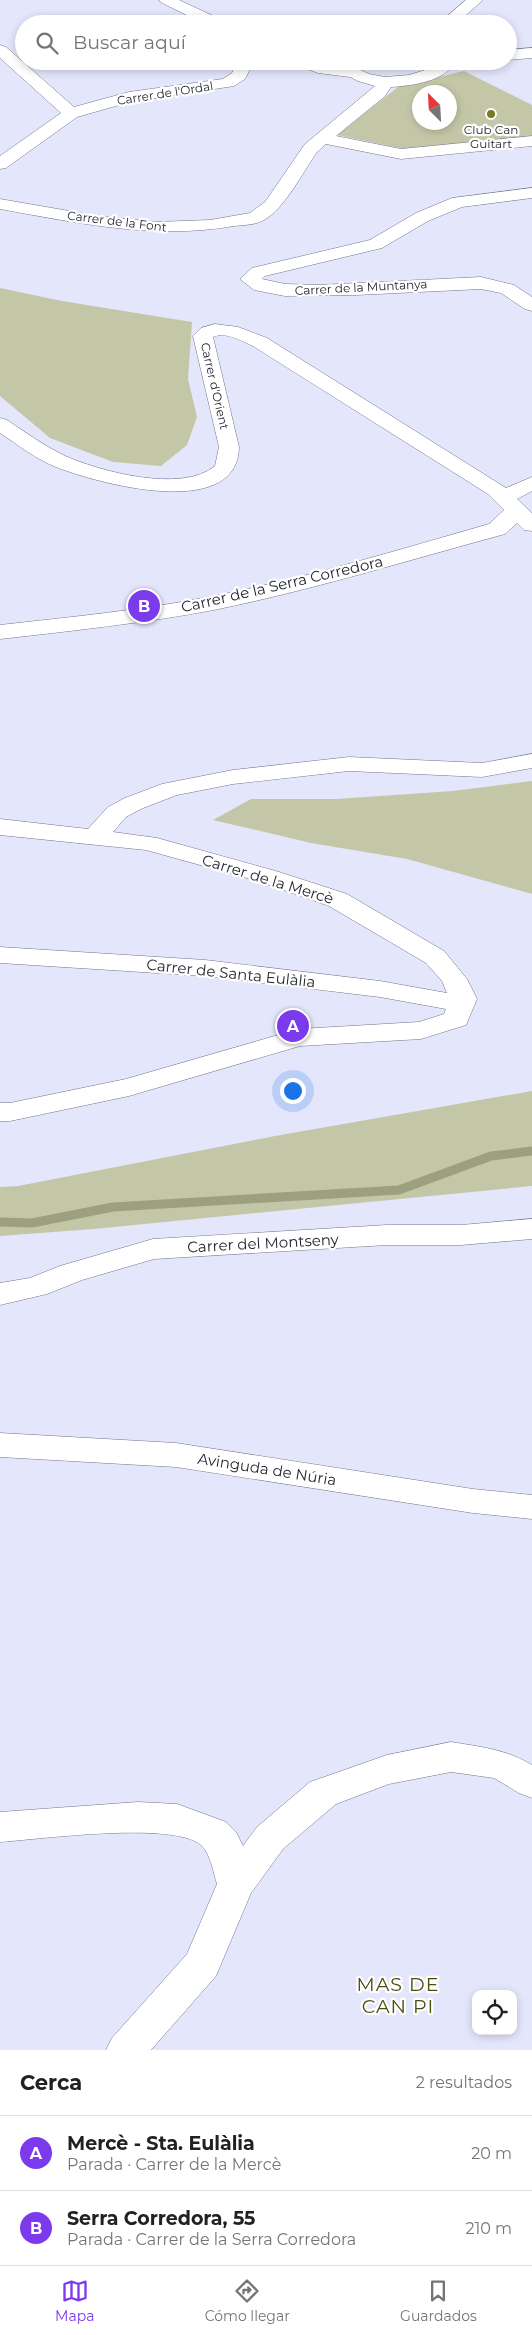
<!DOCTYPE html>
<html lang="es">
<meta charset="utf-8">
<style>
:root{--surface:#fff;--page:#f2f2f2;--text:#202124;--muted:#757577;--line:#e0e0e0;--accent:#7c3aed}
body{margin:0;font-family:Montserrat,sans-serif;background:var(--page);color:var(--text)}
.controls{position:absolute;right:15px;bottom:15px;display:grid;overflow:hidden;border-radius:10px;box-shadow:0 2px 8px #0003}
.controls button{width:45px;height:45px;display:grid;place-items:center;padding:0;border:0;border-bottom:1px solid var(--line);background:var(--surface);color:var(--text);font:25px sans-serif}
.compass{position:absolute;left:412px;top:85px;width:45px;height:45px;border-radius:50%;background:var(--surface);box-shadow:0 2px 8px #0003;rotate:336deg}
.you{position:absolute;left:292px;top:1090px;width:18px;height:18px;margin:-12px;border:4px solid #fff;border-radius:50%;background:#1a73e8;box-shadow:0 0 0 8px #1a73e833}
.badge{display:grid;place-items:center;width:32px;height:32px;border-radius:50%;background:var(--accent);color:#fff;font-size:16px;font-weight:700}
.pin{position:absolute;translate:-50% -50%;border:2px solid #fff;box-shadow:0 1px 5px #0006}
.list{margin:0;padding:0;list-style:none}
h2{display:flex;justify-content:space-between;align-items:center;height:65px;margin:0;padding:0 20px;font-size:21px}
h2 small{font-size:16px;font-weight:400;color:var(--muted)}
.list li{display:grid;grid-template-columns:32px 1fr auto;gap:15px;align-items:center;box-sizing:border-box;height:75px;padding:0 20px;border-top:1px solid var(--line)}
.list b{display:block;font-size:19px;white-space:nowrap}
.list p{margin:0;font-size:16px;white-space:nowrap;color:var(--muted)}
.list em{font-size:16px;font-style:normal;color:var(--muted)}
.icon{flex:none;width:28px;height:28px;fill:none;stroke:currentColor;stroke-width:2;stroke-linecap:round;stroke-linejoin:round}
.map{position:relative;flex:none;width:532px;height:2050px;overflow:hidden}
.search{position:absolute;background:var(--surface);box-shadow:0 2px 8px #0003;left:15px;right:15px;top:15px;height:55px;display:flex;align-items:center;gap:12px;box-sizing:border-box;padding:0 18px;border-radius:28px;color:var(--muted);font-size:19px}
.sheet{height:215px;background:var(--surface)}
nav{display:flex;justify-content:space-around;align-items:center;box-sizing:border-box;height:70px;border-top:1px solid var(--line);background:var(--surface);font-size:14px;color:var(--muted)}
nav a{display:grid;justify-items:center;gap:2px}
nav .on{color:var(--accent)}
.map>svg:first-child{display:block}
.green{fill:#c4c7a7;fill-rule:evenodd}
.lines{fill:none;stroke-linecap:round;stroke-linejoin:round}
.stream{stroke:#9da07e;stroke-width:9}
.street-casing{stroke:#72748b;stroke-width:1}
.street{fill:#fff;fill-rule:evenodd}
.poi-dot{fill:#787a22;stroke:#fff;stroke-width:2}
.labels{text-anchor:middle;dominant-baseline:central;stroke-width:4.5;stroke-linejoin:round;paint-order:stroke}
.far-street-label{font-size:12px;fill:#262731;stroke:#fff}
.far-poi-label{font-size:12px;fill:#262731;stroke:#fff}
.street-label{font-size:15px;fill:#262731;stroke:#fff}
.near-neighbourhood-label{font-size:19px;letter-spacing:1px;fill:#4d4f12;stroke:#fff}
</style>
<div class="map">
<svg width="532" height="2050" viewBox="0 0 532 2050">
<rect width="100%" height="100%" fill="#e4e7fb"/>
<path class="green" d="M464 71 532 105V136L409 150 337 135 398 87ZM420 92H450V122H420Z
M0 288 62 301 192 322 188 379 197 417 187 445 161 466 113 462 50 438 0 396Z
M532 781V894L407 859 311 843 213 820 251 799H336L453 791Z
M532 1091V1186L94 1229 0 1236V1187L18 1186 275 1136Z"/>
<g class="lines">
<path class="stream" d="M0 1222 32 1223 113 1207 399 1190 491 1156 532 1151"/>
<defs>
<path id="street" d="M159 0H179L224 21 226 24H205L162 3Z
M466 0H483L456 24H438Z
M0 45 6 47 74 107 129 92 223 79 232 73 238 61H254L245 79 234 86 130 102 77 117 6 168 0 169V156L61 113 0 58Z
M532 48V58L508 60V50Z
M293 61H316L327 65 354 67 369 74 385 77 409 75 435 67 432 61H448L451 67C441 82 408 86 391 87L385 96 336 136 401 149 532 136V146L401 159 326 144 317 152C303 172 285 208 264 220 256 225 243 225 234 226 155 240 78 223 0 209V199L98 216 156 222 210 220 250 213 265 202 305 144 375 86 358 81 350 77 318 73 295 64Z
M532 188V198L462 207 428 221 382 248 265 276 262 279 285 284 318 285 481 277 514 285 532 297V311L525 309 501 293 481 289 356 295 285 296 254 290 240 279 252 268 370 240 416 213 452 198Z
M215 324 238 327 267 338 506 488 532 477V491L517 499 532 513V531L524 530 517 523 505 534C409 560 312 590 214 610 144 623 71 631 0 639V625C71 617 144 610 214 596 307 578 398 550 489 524L504 510 488 494 253 346C242 341 225 331 213 337L239 447C238 522 96 483 56 467 36 459 18 445 0 433V418L7 420C25 432 43 445 63 455 98 471 182 494 215 466L219 447 193 336 201 328Z
M532 754V768L482 777 349 771 233 784 177 795 143 808 126 817 113 832 157 838 279 872 347 894 444 951 467 979 477 999 466 1025 421 1039 300 1046 129 1096 10 1121H0V1103H10L126 1079 299 1029 419 1022 444 1014 446 1009 380 997 205 976 0 963V947L205 960 380 981 447 993 442 981 426 963 329 906 261 882 146 850 0 835V819L88 829 108 807 125 798 162 784 233 770 349 757 482 763Z
M532 1219V1239L461 1245H387L154 1259 82 1280 47 1294 0 1305V1283L30 1278 60 1266 153 1239 387 1225H461Z
M0 1433 176 1443 473 1489 532 1495V1519L473 1513 176 1467 0 1457Z
M451 1742C481 1747 505 1749 532 1765V1798L519 1793 494 1778 451 1772 389 1784 336 1804 283 1849 251 1893 216 1976 151 2050H106L112 2038 187 1954 217 1884C213 1872 211 1854 201 1845 173 1821 41 1839 0 1842V1812L138 1802 177 1804 226 1822 236 1832 243 1846 257 1827 310 1782 387 1755Z"/>
</defs>
<use href="#street" class="street-casing"/>
<use href="#street" class="street"/>
</g>
<circle class="poi-dot" cx="491" cy="114" r="5"/>
<g class="labels">
<g class="far-street-label">
<text transform="translate(165 93) rotate(-9)">Carrer de l'Ordal</text>
<text transform="translate(117 221) rotate(7)">Carrer de la Font</text>
<text transform="translate(361 287) rotate(-3)">Carrer de la Muntanya</text>
<text transform="translate(215 386) rotate(77)">Carrer d'Orient</text>
</g>
<g class="far-poi-label">
<text x="491" y="129">Club Can<tspan x="491" dy="14">Guitart</tspan></text>
</g>
<g class="street-label">
<text transform="translate(282 584) rotate(-13)">Carrer de la Serra Corredora</text>
<text transform="translate(268 879) rotate(17)">Carrer de la Mercè</text>
<text transform="translate(231 973) rotate(6)">Carrer de Santa Eulàlia</text>
<text transform="translate(263 1243) rotate(-3)">Carrer del Montseny</text>
<text transform="translate(267 1469) rotate(9)">Avinguda de Núria</text>
</g>
<g class="near-neighbourhood-label">
<text x="398" y="1984">MAS DE<tspan x="398" dy="22">CAN PI</tspan></text>
</g>
</g>
</svg>
<div class="controls">
<button><svg class="icon" aria-label="locate" viewBox="0 0 24 24"><circle cx="12" cy="12" r="6"/><path d="M12 2v4M12 18v4M2 12h4M18 12h4"/></svg></button>
</div>
<svg class="compass" viewBox="-18 -18 36 36"><path d="M0-13l5 13h-10z" fill="#e53935"/><path d="M0 13l5-13h-10z" fill="#757577"/></svg>
<div class="you"></div>
<div class="pin badge" style="left:293px;top:1026px">A</div>
<div class="pin badge" style="left:144px;top:606px">B</div>
<div class="search"><svg class="icon" aria-label="search" viewBox="0 0 24 24"><circle cx="10" cy="10" r="6"/><path d="M15 15l6 6"/></svg>Buscar aquí</div>
</div>
<section class="sheet">
<h2>Cerca<small>2 resultados</small></h2>
<ul class="list">
<li><span class="badge">A</span><div><b>Mercè - Sta. Eulàlia</b><p>Parada · Carrer de la Mercè</p></div><em>20 m</em></li>
<li><span class="badge">B</span><div><b>Serra Corredora, 55</b><p>Parada · Carrer de la Serra Corredora</p></div><em>210 m</em></li>
</ul>
</section>
<nav>
<a class="on"><svg class="icon" aria-label="map" viewBox="0 0 24 24"><path d="M3 6l6-2 6 2 6-2v14l-6 2-6-2-6 2zM9 4v14M15 6v14"/></svg>Mapa</a>
<a><svg class="icon" aria-label="directions" viewBox="0 0 24 24"><path d="M12 3l9 9-9 9-9-9zM9 14v-3h6M13 9l2 2-2 2"/></svg>Cómo llegar</a>
<a><svg class="icon" aria-label="saved" viewBox="0 0 24 24"><path d="M7 4h10v16l-5-4-5 4z"/></svg>Guardados</a>
</nav>
